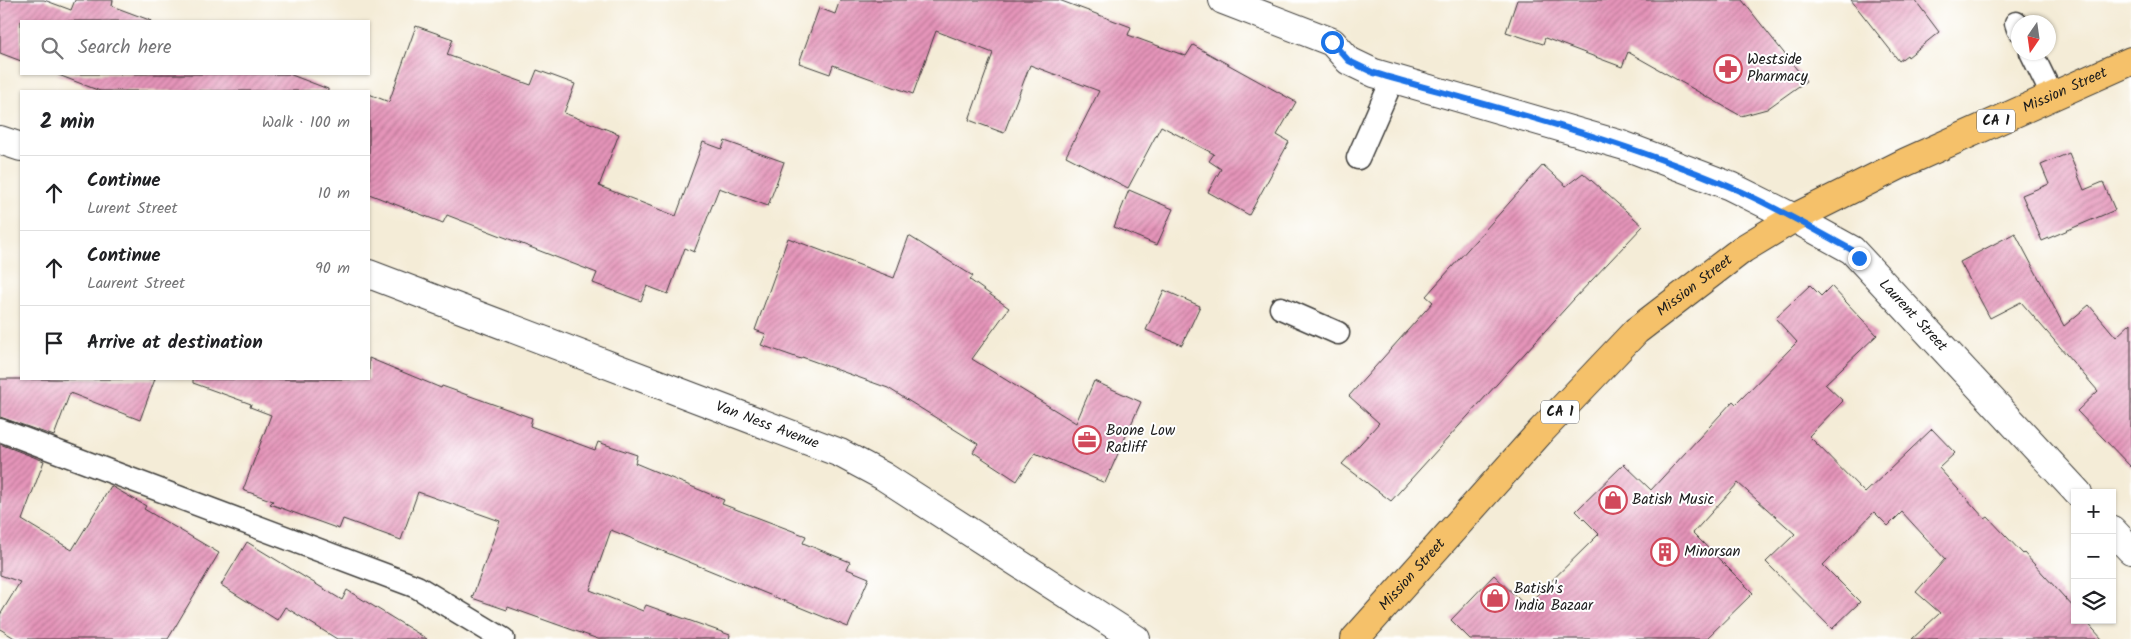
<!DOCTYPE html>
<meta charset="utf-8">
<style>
:root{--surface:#fff;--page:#f2f2f2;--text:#202124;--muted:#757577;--line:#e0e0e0}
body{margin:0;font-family:Kalam,sans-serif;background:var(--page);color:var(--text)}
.controls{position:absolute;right:15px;bottom:15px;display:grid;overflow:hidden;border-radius:0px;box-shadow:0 1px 4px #0004}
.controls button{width:45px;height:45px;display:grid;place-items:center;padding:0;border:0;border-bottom:1px solid var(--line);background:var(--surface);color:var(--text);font:25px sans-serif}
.compass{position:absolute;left:2011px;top:15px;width:45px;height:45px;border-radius:50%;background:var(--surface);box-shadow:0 1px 4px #0004;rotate:193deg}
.stop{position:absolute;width:15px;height:15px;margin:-11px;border:4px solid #1a73e8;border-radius:50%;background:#fff}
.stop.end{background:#1a73e8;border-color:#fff;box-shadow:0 1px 5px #0008}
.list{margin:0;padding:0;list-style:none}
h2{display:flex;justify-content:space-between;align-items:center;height:65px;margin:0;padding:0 20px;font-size:21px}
h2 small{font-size:16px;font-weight:400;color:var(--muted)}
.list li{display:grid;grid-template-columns:32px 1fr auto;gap:15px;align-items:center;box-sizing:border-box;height:75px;padding:0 20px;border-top:1px solid var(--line)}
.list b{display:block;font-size:19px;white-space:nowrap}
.list p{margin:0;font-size:16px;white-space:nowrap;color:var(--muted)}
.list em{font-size:16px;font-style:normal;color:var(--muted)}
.icon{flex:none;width:28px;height:28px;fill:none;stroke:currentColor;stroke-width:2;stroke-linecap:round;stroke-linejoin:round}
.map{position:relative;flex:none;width:2131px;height:639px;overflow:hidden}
.search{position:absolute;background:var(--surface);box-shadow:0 1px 4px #0004;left:20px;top:20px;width:350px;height:55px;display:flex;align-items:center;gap:12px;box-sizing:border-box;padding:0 18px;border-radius:0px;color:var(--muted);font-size:19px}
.panel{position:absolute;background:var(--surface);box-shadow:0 1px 4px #0004;left:20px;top:90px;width:350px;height:290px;border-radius:0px}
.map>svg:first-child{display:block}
.building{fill:url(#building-hatch)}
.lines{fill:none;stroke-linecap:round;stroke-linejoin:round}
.lane-casing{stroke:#3c3b38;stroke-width:25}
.street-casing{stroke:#3c3b38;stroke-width:30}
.highway-casing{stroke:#3c3b38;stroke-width:30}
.lane{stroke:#fff;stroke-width:22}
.street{stroke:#fff;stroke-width:28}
.highway{stroke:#f5c16b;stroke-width:28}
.route{stroke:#1a73e8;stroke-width:6}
.labels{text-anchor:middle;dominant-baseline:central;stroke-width:4;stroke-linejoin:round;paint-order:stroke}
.shield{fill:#fff;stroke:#606060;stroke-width:1}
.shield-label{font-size:14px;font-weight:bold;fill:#1c1c1c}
.poi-label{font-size:15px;fill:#1c1c1c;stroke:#fff;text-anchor:start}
.street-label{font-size:15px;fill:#1c1c1c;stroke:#fff}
</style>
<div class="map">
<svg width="2131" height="639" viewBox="0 0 2131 639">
<defs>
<pattern id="building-hatch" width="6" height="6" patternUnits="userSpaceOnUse" patternTransform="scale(1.25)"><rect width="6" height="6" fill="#e594b9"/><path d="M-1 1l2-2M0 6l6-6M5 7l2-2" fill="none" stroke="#b97896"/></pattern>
</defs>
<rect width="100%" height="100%" fill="#fff"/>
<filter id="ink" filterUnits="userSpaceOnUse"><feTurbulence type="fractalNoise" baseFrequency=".02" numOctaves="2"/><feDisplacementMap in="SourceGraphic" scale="10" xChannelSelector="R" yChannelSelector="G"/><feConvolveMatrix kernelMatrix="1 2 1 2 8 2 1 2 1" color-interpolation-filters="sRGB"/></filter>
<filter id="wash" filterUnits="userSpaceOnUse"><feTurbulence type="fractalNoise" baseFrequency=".0096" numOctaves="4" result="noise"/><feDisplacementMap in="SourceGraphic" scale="20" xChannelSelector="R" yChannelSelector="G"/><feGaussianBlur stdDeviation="1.12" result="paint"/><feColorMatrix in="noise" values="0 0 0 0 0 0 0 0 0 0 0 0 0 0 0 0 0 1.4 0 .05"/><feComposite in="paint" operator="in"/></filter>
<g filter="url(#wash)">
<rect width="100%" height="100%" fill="#f4ecd7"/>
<g id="blocks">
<path class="building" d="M0 0H44L71 10 75 0H113L112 6 152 21H21V61L0 53Z
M840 0H1059L1131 27 1128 35 1186 56 1193 45 1296 102 1277 135 1289 142 1249 215 1208 192 1221 169 1209 161 1214 154 1161 126 1128 188 1066 156 1099 91 1030 65 1004 133 969 120 993 53 936 31 913 94 833 65 830 74 799 63 819 8 835 14Z
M1517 0H1742L1806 81 1767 109 1741 116 1628 52 1622 67 1545 38 1543 44 1506 32Z
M1851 0H1915L1939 32 1908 57 1907 55 1899 61Z
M416 26 453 39 447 55 531 85 537 70 575 84 564 113 619 134 599 186 676 216 703 142 722 149 725 141 784 162 768 206 719 188 694 252 685 248 668 294 647 286 641 301 593 283 597 273 447 215 443 223 369 194V94L389 102Z
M56 74H289L328 89V91H100Z
M2069 153 2084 190 2103 182 2115 210 2042 241 2022 195 2049 184 2041 165Z
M1543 165 1566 186 1583 173 1643 226 1574 299 1391 501 1342 464 1379 423 1349 396 1433 302 1426 296Z
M1129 190 1173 209 1157 245 1114 227Z
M2015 233 2064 326 2089 305 2116 337 2131 323V467L2077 411 2098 391 2021 302 1990 318 1960 262Z
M909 236 973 276 970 280 1009 308 972 359 1076 423 1094 381 1141 402 1105 483 1035 453 1017 481 973 452 978 444 888 388 802 357 801 359 761 345 766 334 755 330 788 238 894 278Z
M1810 285 1821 296 1831 286 1877 335 1825 384 1843 401 1809 436 1865 493 1932 429 1955 453 1939 468 1985 519 1988 517 2023 554 2024 553 2075 609V620H2085L2102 639H1912L1940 613 1916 592 1945 559 1902 512 1888 526 1874 512 1823 565 1860 602 1832 629 1766 562 1795 534 1738 483 1693 533 1753 593 1706 639H1470L1451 620 1494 575 1526 606 1599 534 1576 511 1624 464 1651 490 1733 401 1736 404 1797 342 1775 318Z
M1164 290 1200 306 1182 345 1146 330Z
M369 358 441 388 442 386 532 418 530 426 595 450 598 442 637 455 635 463 724 500 722 504 806 536 803 543 850 562 847 569 869 578 848 627 611 530 590 590 643 611 646 605 730 635 729 639H598L508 607 507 610 472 598 500 521 418 492 401 540 343 519 339 529 270 504 273 501 243 490 271 415 250 407 251 404 193 383V379H369Z
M0 379H155L140 420 70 393 54 436 0 417Z
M0 444 44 461 22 520 72 550 111 486 146 506 144 509 219 553 168 639H16L0 629V615L20 582 0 575Z
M247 542 342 600 347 590 427 639H337L285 607 277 620 221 585Z"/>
</g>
</g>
<g filter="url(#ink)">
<use href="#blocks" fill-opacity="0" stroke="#3c3b38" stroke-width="1"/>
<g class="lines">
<defs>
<path id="lane" d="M2016 23 2018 29
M2031 52 2052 95
M1358 158 1387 92
M1281 308 1338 333
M0 430 417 587 503 639"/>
<g id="street">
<path id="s1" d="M1223 0 1332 42 1349 61 1374 73 1625 146 1730 186 1794 218 1852 250 2078 493"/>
<path d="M0 140 21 147"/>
<path id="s2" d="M369 274 840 453 883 476 1136 639"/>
<path d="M2112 530 2131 550"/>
</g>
<g id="highway">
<path id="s3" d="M1355 639 1542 430 1636 331 1743 249 1794 218 1906 162 2131 61"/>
</g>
</defs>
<use href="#lane" class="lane-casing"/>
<use href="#street" class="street-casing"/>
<use href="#highway" class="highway-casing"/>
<use href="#lane" class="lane"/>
<use href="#street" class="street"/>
<use href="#highway" class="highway"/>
</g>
</g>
<g class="lines" filter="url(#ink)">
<path class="route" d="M1332 42 1349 61 1374 73C1493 107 1614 137 1728 186 1771 204 1811 228 1852 250L1859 258"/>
</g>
<defs>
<symbol id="pharmacy-ring" viewBox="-11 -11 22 22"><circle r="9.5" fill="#fff" stroke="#d1495b" stroke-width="1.5"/><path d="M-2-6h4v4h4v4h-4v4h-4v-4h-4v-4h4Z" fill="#d1495b"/></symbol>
<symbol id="office-ring" viewBox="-11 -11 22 22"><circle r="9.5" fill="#fff" stroke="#d1495b" stroke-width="1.5"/><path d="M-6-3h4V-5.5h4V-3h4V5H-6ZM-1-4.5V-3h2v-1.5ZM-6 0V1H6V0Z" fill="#d1495b"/></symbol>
<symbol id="shop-ring" viewBox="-11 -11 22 22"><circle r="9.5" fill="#fff" stroke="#d1495b" stroke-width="1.5"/><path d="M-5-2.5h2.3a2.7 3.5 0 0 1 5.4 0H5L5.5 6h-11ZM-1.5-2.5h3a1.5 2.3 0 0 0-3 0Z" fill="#d1495b"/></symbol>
<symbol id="building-ring" viewBox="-11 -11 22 22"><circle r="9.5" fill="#fff" stroke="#d1495b" stroke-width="1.5"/><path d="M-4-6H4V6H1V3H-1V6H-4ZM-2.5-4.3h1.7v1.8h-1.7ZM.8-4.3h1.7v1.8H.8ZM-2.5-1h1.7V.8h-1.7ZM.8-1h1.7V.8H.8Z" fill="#d1495b"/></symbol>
</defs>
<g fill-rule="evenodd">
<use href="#pharmacy-ring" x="1712" y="53" width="32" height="32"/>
<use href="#office-ring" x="1071" y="424" width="32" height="32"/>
<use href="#shop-ring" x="1597" y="484" width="32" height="32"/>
<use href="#building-ring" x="1649" y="536" width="32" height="32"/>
<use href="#shop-ring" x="1479" y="582" width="32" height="32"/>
</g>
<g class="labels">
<g class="shield">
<rect x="1977" y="109.5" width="38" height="23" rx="4"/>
<rect x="1541" y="400.5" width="38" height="23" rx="4"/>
</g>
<g class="shield-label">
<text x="1996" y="121">CA 1</text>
<text x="1560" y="412">CA 1</text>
</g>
<g class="poi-label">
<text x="1747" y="60">Westside<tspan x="1747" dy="17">Pharmacy</tspan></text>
<text x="1106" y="431">Boone Low<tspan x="1106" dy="17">Ratliff</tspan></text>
<text x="1632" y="500">Batish Music</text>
<text x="1684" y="552">Minorsan</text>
<text x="1514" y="589">Batish's<tspan x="1514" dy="17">India Bazaar</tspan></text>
</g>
<g class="street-label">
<text stroke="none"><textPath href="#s3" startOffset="911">Mission Street</textPath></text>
<text stroke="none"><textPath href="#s3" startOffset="491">Mission Street</textPath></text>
<text stroke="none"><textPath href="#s1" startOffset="771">Laurent Street</textPath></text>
<text stroke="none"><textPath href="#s2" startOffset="426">Van Ness Avenue</textPath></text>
<text stroke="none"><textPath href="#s3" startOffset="86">Mission Street</textPath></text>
</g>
</g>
</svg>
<div class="controls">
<button>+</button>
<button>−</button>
<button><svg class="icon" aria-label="layers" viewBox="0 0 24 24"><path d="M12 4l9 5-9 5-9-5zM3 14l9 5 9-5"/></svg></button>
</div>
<svg class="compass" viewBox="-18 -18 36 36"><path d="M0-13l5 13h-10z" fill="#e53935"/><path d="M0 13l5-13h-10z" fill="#757577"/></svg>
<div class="stop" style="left:1332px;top:42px"></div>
<div class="stop end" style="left:1859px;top:258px"></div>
<div class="search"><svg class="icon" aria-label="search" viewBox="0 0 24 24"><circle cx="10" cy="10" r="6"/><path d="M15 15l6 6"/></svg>Search here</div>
<section class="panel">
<h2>2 min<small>Walk · 100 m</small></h2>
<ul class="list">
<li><svg class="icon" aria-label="ahead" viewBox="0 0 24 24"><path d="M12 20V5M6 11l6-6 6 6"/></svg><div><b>Continue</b><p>Lurent Street</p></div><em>10 m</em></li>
<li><svg class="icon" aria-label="ahead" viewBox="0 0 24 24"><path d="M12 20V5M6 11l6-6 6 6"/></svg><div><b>Continue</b><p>Laurent Street</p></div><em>90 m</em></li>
<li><svg class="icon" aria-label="arrive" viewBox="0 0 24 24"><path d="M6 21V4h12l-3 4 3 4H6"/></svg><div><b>Arrive at destination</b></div></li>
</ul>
</section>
</div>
